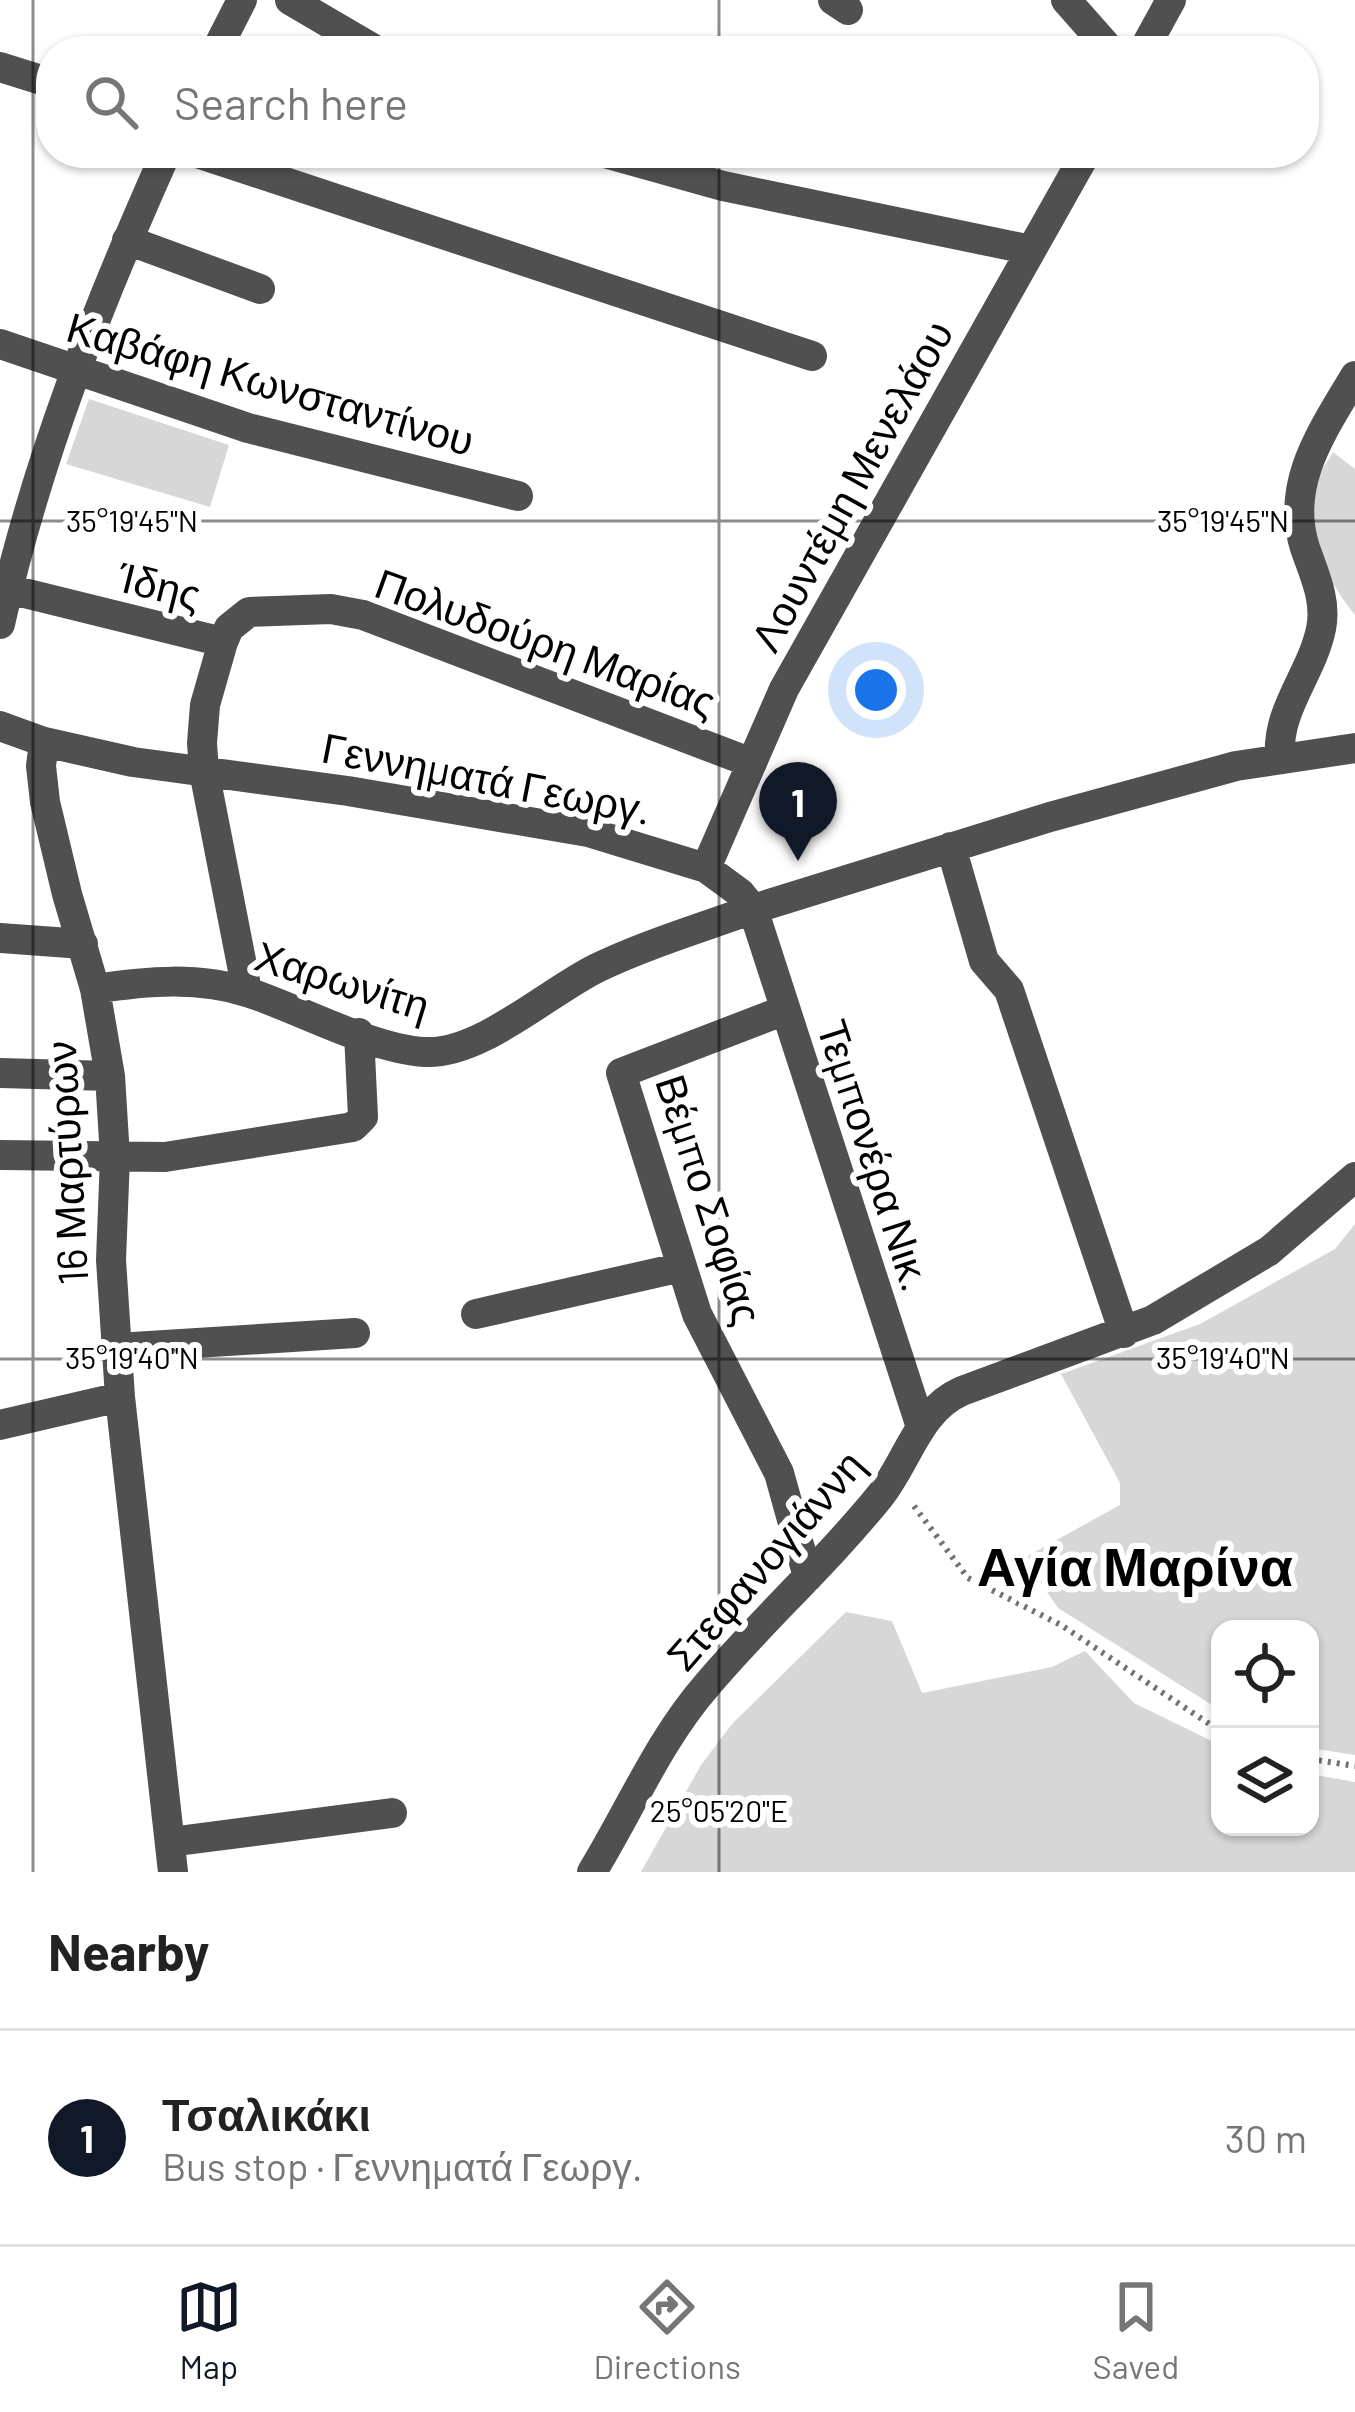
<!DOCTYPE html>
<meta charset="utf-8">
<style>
:root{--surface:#fff;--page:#f6f6f6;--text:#222;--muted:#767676;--line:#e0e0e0;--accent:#111827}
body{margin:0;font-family:Barlow,sans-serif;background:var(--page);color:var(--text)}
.controls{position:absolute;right:36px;bottom:36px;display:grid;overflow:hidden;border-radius:24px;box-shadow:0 3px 9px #0004}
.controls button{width:108px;height:108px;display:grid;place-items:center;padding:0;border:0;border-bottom:3px solid var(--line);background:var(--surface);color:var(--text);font:60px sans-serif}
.you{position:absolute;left:876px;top:690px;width:42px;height:42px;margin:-30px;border:9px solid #fff;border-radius:50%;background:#1a73e8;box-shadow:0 0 0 18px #1a73e833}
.badge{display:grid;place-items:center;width:78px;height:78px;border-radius:50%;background:var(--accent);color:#fff;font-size:39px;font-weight:700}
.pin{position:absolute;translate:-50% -99px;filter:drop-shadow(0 3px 6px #0008)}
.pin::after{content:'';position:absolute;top:63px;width:42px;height:36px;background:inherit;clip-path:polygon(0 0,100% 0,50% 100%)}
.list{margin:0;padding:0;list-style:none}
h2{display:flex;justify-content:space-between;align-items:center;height:156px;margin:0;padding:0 48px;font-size:51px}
h2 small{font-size:39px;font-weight:400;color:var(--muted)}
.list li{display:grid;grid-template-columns:78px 1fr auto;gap:36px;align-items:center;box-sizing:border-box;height:216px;padding:0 48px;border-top:3px solid var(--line)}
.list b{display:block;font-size:45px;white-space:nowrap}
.list p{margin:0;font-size:39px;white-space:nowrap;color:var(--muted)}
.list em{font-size:39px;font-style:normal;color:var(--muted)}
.icon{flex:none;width:66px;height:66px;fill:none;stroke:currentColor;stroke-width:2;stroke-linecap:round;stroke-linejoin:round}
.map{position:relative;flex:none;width:1355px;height:1872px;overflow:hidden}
.search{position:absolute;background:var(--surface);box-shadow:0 3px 9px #0004;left:36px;right:36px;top:36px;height:132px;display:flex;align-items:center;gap:30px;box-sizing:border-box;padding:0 42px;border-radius:48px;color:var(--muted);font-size:45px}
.sheet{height:372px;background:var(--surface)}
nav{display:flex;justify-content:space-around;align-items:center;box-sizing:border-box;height:168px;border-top:3px solid var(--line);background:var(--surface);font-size:33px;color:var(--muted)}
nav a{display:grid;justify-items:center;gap:6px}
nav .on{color:var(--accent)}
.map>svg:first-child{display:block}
.green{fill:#d7d7d7}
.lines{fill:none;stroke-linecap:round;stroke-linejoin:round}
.path{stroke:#727272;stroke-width:6;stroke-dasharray:3 6;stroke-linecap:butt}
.minor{stroke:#505050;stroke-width:30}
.ticks{fill:none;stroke:#000;stroke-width:3;stroke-opacity:0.45}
.labels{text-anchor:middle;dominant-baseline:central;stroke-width:12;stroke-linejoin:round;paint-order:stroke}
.street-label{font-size:42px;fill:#000;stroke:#fff}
.district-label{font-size:54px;font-weight:bold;fill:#000;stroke:#fff}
.ticks-label{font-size:30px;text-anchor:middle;fill:#000;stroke:#fff;stroke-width:12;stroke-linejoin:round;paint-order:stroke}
</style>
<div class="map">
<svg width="1355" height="1872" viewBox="0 0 1355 1872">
<rect width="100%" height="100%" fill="#fff"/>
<path class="green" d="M89 399 229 445 210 507 66 464Z
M1333 452 1355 469V615C1327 581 1305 533 1314 487 1317 475 1327 463 1333 452Z
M1355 1224V1755L1310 1748V1629H1220V1710L1058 1608 1024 1558 1120 1505V1483L1061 1374 1200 1324 1335 1249Z
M846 1612 892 1621 922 1693 1052 1667 1085 1651 1134 1703 1220 1745V1827H1310V1774L1355 1782V1872H641L701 1765 732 1724Z"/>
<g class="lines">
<path class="path" d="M914 1506 968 1578 1061 1625 1220 1731
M1310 1759 1355 1766"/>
<path class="minor" d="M290 0 377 51
M833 0 848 10
M1066 0 1111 51
M216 51 242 0
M1143 51 1171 0
M0 67 51 83
M197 153 812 356
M605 153 723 186 1031 250
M127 240 260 289
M0 344 248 428 518 496
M8 589 223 642
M0 624C36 461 98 305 166 153
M0 726 44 742 133 762 348 791 588 832 706 868 740 893 753 909 1050 817 1236 766 1355 748
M44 742 41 766 45 802 67 894 95 989 110 1076 115 1157 111 1260 120 1397 173 1872
M1280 759C1276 709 1311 676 1321 629 1327 600 1314 574 1305 548 1284 483 1324 429 1355 376
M951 847 984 961 1009 990 1124 1333
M706 868 784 689 1086 153
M0 938 83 944
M95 989C146 981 199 976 250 993 301 1010 372 1049 425 1052 480 1055 548 992 597 968 647 944 701 928 753 909L921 1427
M247 991 204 771 202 743 205 705 223 642 229 628 249 612 331 609 363 615 752 763
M785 1010 621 1073 697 1314 779 1473 808 1577
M0 1073 110 1076
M0 1155 165 1157 353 1127 363 1117 359 1033
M476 1314 682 1267
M117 1348 355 1333
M0 1425 120 1397
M170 1842 392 1813
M592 1872C630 1810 659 1740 707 1685 762 1620 826 1563 880 1496 908 1461 918 1410 962 1391L1153 1320 1269 1251 1355 1177"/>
</g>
<path class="ticks" d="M33 0V1872M719 0V51M719 153V1872M0 521H1355M0 1359H1355"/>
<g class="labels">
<g class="street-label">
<text transform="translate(271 382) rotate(16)">Καβάφη Κωνσταντίνου</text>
<text transform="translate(850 485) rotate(-61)">Λουντέμη Μενελάου</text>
<text transform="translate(160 584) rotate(14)">Ίδης</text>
<text transform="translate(546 641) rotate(20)">Πολυδούρη Μαρίας</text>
<text transform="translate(487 777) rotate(11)">Γεννηματά Γεωργ.</text>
<text transform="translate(343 979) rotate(17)">Χαρωνίτη</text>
<text transform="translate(876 1155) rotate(72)">Τεμπονέρα Νικ.</text>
<text transform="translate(65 1163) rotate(-93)">16 Μαρτύρων</text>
<text transform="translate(711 1199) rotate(72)">Βέμπο Σοφίας</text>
<text transform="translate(764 1559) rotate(-49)">Στεφανογιάννη</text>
</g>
<g class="district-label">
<text x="1135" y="1564">Αγία Μαρίνα</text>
</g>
</g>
<g class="ticks-label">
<text x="132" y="532">35°19'45"N</text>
<text x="1223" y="532">35°19'45"N</text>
<text x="132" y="1369">35°19'40"N</text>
<text x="1223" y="1369">35°19'40"N</text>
<text x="719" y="1822">25°05'20"E</text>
</g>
</svg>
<div class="controls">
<button><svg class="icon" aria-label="locate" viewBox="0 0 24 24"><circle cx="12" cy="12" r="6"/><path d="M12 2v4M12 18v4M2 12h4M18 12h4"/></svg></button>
<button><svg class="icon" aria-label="layers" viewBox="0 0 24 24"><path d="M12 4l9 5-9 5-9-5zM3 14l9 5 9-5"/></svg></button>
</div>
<div class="you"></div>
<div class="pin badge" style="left:798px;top:861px">1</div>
<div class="search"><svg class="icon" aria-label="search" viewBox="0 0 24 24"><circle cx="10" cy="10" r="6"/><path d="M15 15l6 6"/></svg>Search here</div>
</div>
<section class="sheet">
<h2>Nearby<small></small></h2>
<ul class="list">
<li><span class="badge">1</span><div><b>Τσαλικάκι</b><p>Bus stop · Γεννηματά Γεωργ.</p></div><em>30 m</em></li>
</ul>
</section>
<nav>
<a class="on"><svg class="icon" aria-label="map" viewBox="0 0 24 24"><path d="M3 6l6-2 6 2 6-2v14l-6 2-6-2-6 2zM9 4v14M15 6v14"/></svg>Map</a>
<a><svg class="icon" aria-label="directions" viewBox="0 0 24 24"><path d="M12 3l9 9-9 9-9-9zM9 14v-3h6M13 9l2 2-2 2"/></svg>Directions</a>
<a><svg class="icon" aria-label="saved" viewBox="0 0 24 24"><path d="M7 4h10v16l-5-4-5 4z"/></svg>Saved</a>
</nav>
